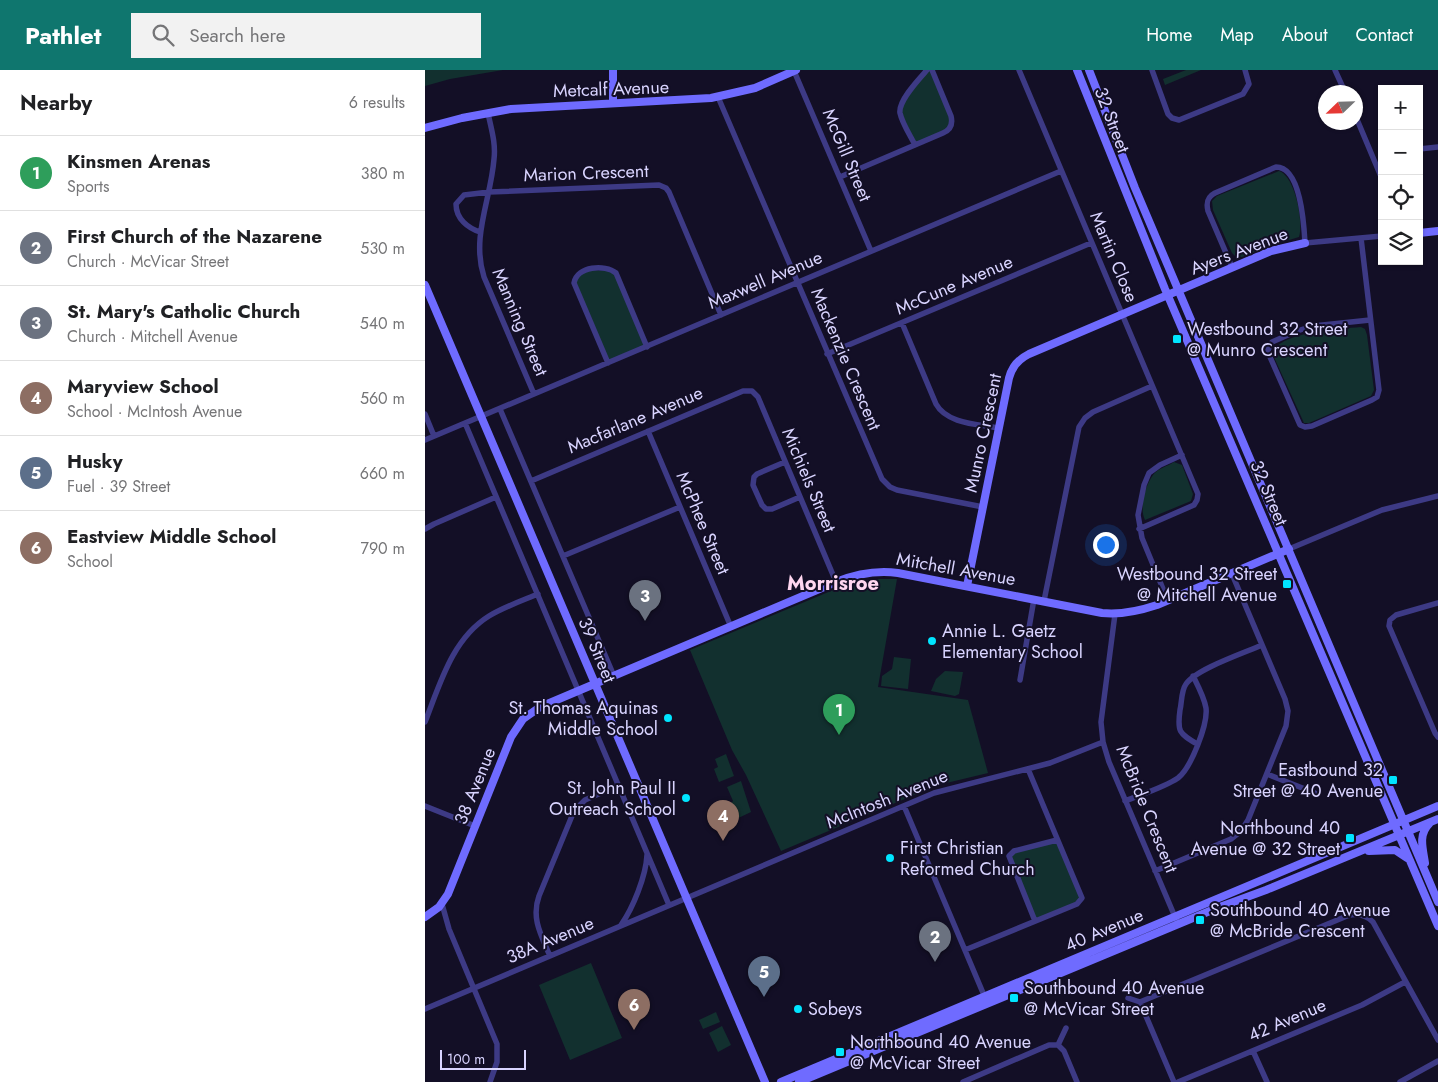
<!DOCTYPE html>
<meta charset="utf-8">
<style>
:root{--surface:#fff;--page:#f2f2f2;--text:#202124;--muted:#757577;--line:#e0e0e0;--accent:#0f766e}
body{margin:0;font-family:Jost,sans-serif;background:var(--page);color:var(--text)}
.controls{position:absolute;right:15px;top:15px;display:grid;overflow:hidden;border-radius:0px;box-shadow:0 1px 4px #0004}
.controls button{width:45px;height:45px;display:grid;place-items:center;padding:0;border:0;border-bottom:1px solid var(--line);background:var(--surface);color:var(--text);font:25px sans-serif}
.compass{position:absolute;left:893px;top:15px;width:45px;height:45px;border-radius:50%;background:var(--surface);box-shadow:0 1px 4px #0004;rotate:247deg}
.scale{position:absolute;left:15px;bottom:12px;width:86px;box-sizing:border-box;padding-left:5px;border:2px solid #d9d4ff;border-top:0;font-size:14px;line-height:18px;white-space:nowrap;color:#d9d4ff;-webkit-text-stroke:4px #130f26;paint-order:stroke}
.you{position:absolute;left:680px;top:474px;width:18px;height:18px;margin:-12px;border:4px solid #fff;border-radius:50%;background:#1a73e8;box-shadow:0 0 0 8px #1a73e833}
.badge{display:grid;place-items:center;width:32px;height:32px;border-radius:50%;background:var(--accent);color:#fff;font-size:16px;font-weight:700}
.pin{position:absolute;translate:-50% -41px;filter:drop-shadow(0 1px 2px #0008)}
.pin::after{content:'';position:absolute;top:26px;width:18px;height:15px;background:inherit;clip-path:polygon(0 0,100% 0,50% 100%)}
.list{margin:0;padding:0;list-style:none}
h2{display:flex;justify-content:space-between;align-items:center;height:65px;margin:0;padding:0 20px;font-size:21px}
h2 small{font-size:16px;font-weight:400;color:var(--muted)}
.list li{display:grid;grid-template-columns:32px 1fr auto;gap:15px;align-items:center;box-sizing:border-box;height:75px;padding:0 20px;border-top:1px solid var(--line)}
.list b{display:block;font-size:19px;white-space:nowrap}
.list p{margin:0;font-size:16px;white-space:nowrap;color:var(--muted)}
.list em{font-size:16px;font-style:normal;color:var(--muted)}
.icon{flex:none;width:28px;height:28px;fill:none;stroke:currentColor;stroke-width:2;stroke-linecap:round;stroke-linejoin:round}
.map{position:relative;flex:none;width:1013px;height:1012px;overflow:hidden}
header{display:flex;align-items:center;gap:30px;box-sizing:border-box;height:70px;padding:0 25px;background:var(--accent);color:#fff}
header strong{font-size:24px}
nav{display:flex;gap:28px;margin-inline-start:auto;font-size:18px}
.search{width:350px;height:45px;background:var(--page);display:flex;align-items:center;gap:12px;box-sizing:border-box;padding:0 18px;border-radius:0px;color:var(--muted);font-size:19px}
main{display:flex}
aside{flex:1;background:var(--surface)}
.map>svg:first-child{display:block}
.green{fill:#12302f}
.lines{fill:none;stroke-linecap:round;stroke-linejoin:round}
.street{stroke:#3d3a85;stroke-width:5.5}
.secondary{stroke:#6f6bff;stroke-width:8}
.poi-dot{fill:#00e5ff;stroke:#130f26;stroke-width:2}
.labels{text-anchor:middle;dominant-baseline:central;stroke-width:4;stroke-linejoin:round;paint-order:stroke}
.street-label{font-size:18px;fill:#d9d4ff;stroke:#130f26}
.poi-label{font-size:18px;fill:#d9d4ff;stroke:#130f26;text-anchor:start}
.quarter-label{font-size:20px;font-weight:bold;fill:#ffd6f0;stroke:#130f26}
</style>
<header>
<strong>Pathlet</strong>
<div class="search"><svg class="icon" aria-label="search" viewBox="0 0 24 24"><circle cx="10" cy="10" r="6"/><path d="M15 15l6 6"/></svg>Search here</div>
<nav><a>Home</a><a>Map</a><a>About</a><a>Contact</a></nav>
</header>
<main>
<aside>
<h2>Nearby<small>6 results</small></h2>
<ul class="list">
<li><span class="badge" style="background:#2e9e5b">1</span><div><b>Kinsmen Arenas</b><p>Sports</p></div><em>380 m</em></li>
<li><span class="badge" style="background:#6b7280">2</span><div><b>First Church of the Nazarene</b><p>Church · McVicar Street</p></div><em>530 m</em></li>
<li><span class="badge" style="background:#6b7280">3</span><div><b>St. Mary's Catholic Church</b><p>Church · Mitchell Avenue</p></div><em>540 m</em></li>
<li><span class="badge" style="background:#8d6e63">4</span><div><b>Maryview School</b><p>School · McIntosh Avenue</p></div><em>560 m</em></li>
<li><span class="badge" style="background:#5c6f8a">5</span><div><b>Husky</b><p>Fuel · 39 Street</p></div><em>660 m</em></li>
<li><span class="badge" style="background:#8d6e63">6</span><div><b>Eastview Middle School</b><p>School</p></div><em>790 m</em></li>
</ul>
</aside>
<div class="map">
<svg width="1013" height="1012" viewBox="0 0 1013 1012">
<rect width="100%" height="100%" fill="#130f26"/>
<path class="green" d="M0 0H78L25 9 0 16Z
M502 0H507L526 46 525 57 490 75 475 39Z
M761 0H776L740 15 738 9Z
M854 101C870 106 879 152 874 167L844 176 817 187H811L807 183 788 140 787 131 792 126Z
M160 200 188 201 222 277 183 293 150 209Z
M936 257 940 259 942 265 949 320 946 326 884 353H879L848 285V280C863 261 913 259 936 257Z
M749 392 757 395 768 424 766 431 720 450C714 438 720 416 728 405 732 399 743 396 749 392Z
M454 509H472L453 617 543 630 563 703 513 715 356 781 321 705 307 680 265 580 413 518 436 511Z
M469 587 486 589 483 619 456 616 457 606 467 599Z
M520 601 538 602 534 624 530 626 506 621 511 609Z
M301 684 309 706 294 712 289 699 293 697 290 689Z
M316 711 326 742 305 752 300 751 297 743 308 731 302 717Z
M632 770 656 830 610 851 584 784Z
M166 893 197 968 145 990 114 915Z
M291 942 295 952 278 959 274 950Z
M297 956 306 975 293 982 284 963Z"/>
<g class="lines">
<path class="street" d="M594 0 773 424 772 430 769 435 714 459
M727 0 743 44 747 48 754 50 818 24 824 14 820 0
M910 0 920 22
M369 1 446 181
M293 27 457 409 465 417 472 420 558 437
M63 43C66 58 71 73 69 89 66 129 46 167 59 207L109 324
M931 47 957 109
M490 75C485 65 477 53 475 43 473 31 494 9 502 0
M994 79 1013 77
M415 107 518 63C525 60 528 54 526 46L507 0
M55 162C43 158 31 149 31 134L39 125 64 122 234 115 241 118 244 122 296 245
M936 168 954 320 952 327 947 330 887 356 880 357 875 355 845 287 843 280 847 272 872 261 888 256 945 250
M807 197 783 141C781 133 782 127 790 123L851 97C876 97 879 155 880 173L957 166
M477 253 511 334C522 354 553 354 574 358
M402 284 666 173
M183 293 149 213C152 196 180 194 191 203L222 277
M75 339 189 606
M0 344 9 366
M40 353 244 835
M223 361 306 557
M0 370 636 101
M360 392 332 404 329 407 328 415 337 435 341 439H347L375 427
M106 411 318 321H327L333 327 411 512
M0 459 9 454 71 427
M864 479 957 440 1013 426
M138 486 255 437
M619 531 654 357 660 348 668 342 727 316
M743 531 717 468 713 445 719 415 724 403 735 395 757 385
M1013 533 971 545 965 550 964 556 1010 663 1013 667
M690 544 676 652 678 672 684 692 753 854
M595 610 609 529
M0 652C15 614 27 569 64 546 79 537 96 531 113 524
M772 674C754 663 752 662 755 640 757 632 756 621 761 614 771 599 819 583 837 575
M842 704 890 723
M700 731C717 724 738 718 753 708 766 698 783 654 781 638 779 627 773 616 768 606
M0 736 50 756
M479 736 561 930
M730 801 806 769 816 761 823 750 861 656 863 641 860 629 807 504
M17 834 24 859 72 974V992L65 1012
M610 851 584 786 589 781 632 770
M196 855C208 838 221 806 222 785
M540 880 652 834 657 828 603 699
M125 886C116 865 106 848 114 826L149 741 160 730 194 715
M703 928 715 932 922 846C932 843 941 845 948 852L1013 970
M715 932 749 1012
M0 939 509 723 625 693 678 672
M633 975 639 981 652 1012
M633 975 641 958
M828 981 842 1012
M538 1012 624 975H633
M753 1012 937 935 980 912
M975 1012 1013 991"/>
<path class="secondary" d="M188 0V33
M652 0 740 219 1013 856
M664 0 710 118 1013 832
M0 58 37 48 86 39 286 28 330 18 371 0
M994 163 1013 161
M0 215 340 1012
M542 516 584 308C587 296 594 289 604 284L846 181 880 173
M944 781 970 780 982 788
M1000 793C998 779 993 765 1004 754
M0 847 14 837 23 824 86 667 98 649 115 637 411 512C431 504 451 500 473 503L677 543C696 545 714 541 732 535L864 479
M356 1012 1013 736
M374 1012 792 838 841 820 1013 749"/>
</g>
<g class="poi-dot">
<rect x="747" y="264" width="10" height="10" rx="2.5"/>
<rect x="857" y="509" width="10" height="10" rx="2.5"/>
<circle cx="507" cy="571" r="5"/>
<circle cx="243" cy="648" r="5"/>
<rect x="963" y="705" width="10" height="10" rx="2.5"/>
<circle cx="261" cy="728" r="5"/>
<rect x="920" y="763" width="10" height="10" rx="2.5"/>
<circle cx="465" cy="788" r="5"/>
<rect x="770" y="845" width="10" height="10" rx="2.5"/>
<rect x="584" y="923" width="10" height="10" rx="2.5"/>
<circle cx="373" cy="939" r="5"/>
<rect x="410" y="977" width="10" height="10" rx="2.5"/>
</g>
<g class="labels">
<g class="street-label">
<text transform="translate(186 19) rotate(-2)">Metcalf Avenue</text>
<text transform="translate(687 50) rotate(69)">32 Street</text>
<text transform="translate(422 85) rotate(67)">McGill Street</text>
<text transform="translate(161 103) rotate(-2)">Marion Crescent</text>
<text transform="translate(814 181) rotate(-21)">Ayers Avenue</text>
<text transform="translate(689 187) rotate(67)">Martin Close</text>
<text transform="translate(340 210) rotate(-23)">Maxwell Avenue</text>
<text transform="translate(529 215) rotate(-23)">McCune Avenue</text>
<text transform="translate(95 252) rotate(67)">Manning Street</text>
<text transform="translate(421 289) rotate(67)">Mackenzie Crescent</text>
<text transform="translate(210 350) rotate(-23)">Macfarlane Avenue</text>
<text transform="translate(558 363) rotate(-78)">Munro Crescent</text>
<text transform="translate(384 410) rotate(67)">Michiels Street</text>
<text transform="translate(844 423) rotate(67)">32 Street</text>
<text transform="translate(278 453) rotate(67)">McPhee Street</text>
<text transform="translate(531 499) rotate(10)">Mitchell Avenue</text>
<text transform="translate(172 580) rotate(67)">39 Street</text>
<text transform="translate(50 716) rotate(-68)">38 Avenue</text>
<text transform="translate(462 729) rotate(-22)">McIntosh Avenue</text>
<text transform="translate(722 739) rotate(68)">McBride Crescent</text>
<text transform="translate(679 860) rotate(-23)">40 Avenue</text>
<text transform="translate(125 870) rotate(-23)">38A Avenue</text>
<text transform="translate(862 950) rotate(-23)">42 Avenue</text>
</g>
<g class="poi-label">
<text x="762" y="259">Westbound 32 Street<tspan x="762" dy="21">@ Munro Crescent</tspan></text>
<text x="852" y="504" text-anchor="end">Westbound 32 Street<tspan x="852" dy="21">@ Mitchell Avenue</tspan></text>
<text x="517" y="561">Annie L. Gaetz<tspan x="517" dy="21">Elementary School</tspan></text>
<text x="233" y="638" text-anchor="end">St. Thomas Aquinas<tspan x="233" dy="21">Middle School</tspan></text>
<text x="958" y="700" text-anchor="end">Eastbound 32<tspan x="958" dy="21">Street @ 40 Avenue</tspan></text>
<text x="251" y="718" text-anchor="end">St. John Paul II<tspan x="251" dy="21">Outreach School</tspan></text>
<text x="915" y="758" text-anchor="end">Northbound 40<tspan x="915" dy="21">Avenue @ 32 Street</tspan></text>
<text x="475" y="778">First Christian<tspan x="475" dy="21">Reformed Church</tspan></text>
<text x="785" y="840">Southbound 40 Avenue<tspan x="785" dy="21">@ McBride Crescent</tspan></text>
<text x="599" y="918">Southbound 40 Avenue<tspan x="599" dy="21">@ McVicar Street</tspan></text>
<text x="383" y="939">Sobeys</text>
<text x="425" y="972">Northbound 40 Avenue<tspan x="425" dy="21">@ McVicar Street</tspan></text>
</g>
<g class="quarter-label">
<text x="408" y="513">Morrisroe</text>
</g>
</g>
</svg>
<div class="controls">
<button>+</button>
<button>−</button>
<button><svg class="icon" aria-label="locate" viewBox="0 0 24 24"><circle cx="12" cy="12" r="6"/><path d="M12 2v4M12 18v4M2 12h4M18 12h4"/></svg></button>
<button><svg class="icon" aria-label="layers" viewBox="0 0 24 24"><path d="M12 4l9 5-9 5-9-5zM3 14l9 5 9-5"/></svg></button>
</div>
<svg class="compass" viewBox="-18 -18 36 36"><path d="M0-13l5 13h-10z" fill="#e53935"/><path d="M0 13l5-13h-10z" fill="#757577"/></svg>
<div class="scale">100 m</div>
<div class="you"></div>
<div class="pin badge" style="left:414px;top:665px;background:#2e9e5b">1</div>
<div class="pin badge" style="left:510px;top:892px;background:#6b7280">2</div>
<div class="pin badge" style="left:220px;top:551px;background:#6b7280">3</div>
<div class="pin badge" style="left:298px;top:771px;background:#8d6e63">4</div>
<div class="pin badge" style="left:339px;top:927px;background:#5c6f8a">5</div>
<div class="pin badge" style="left:209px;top:960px;background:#8d6e63">6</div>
</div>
</main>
